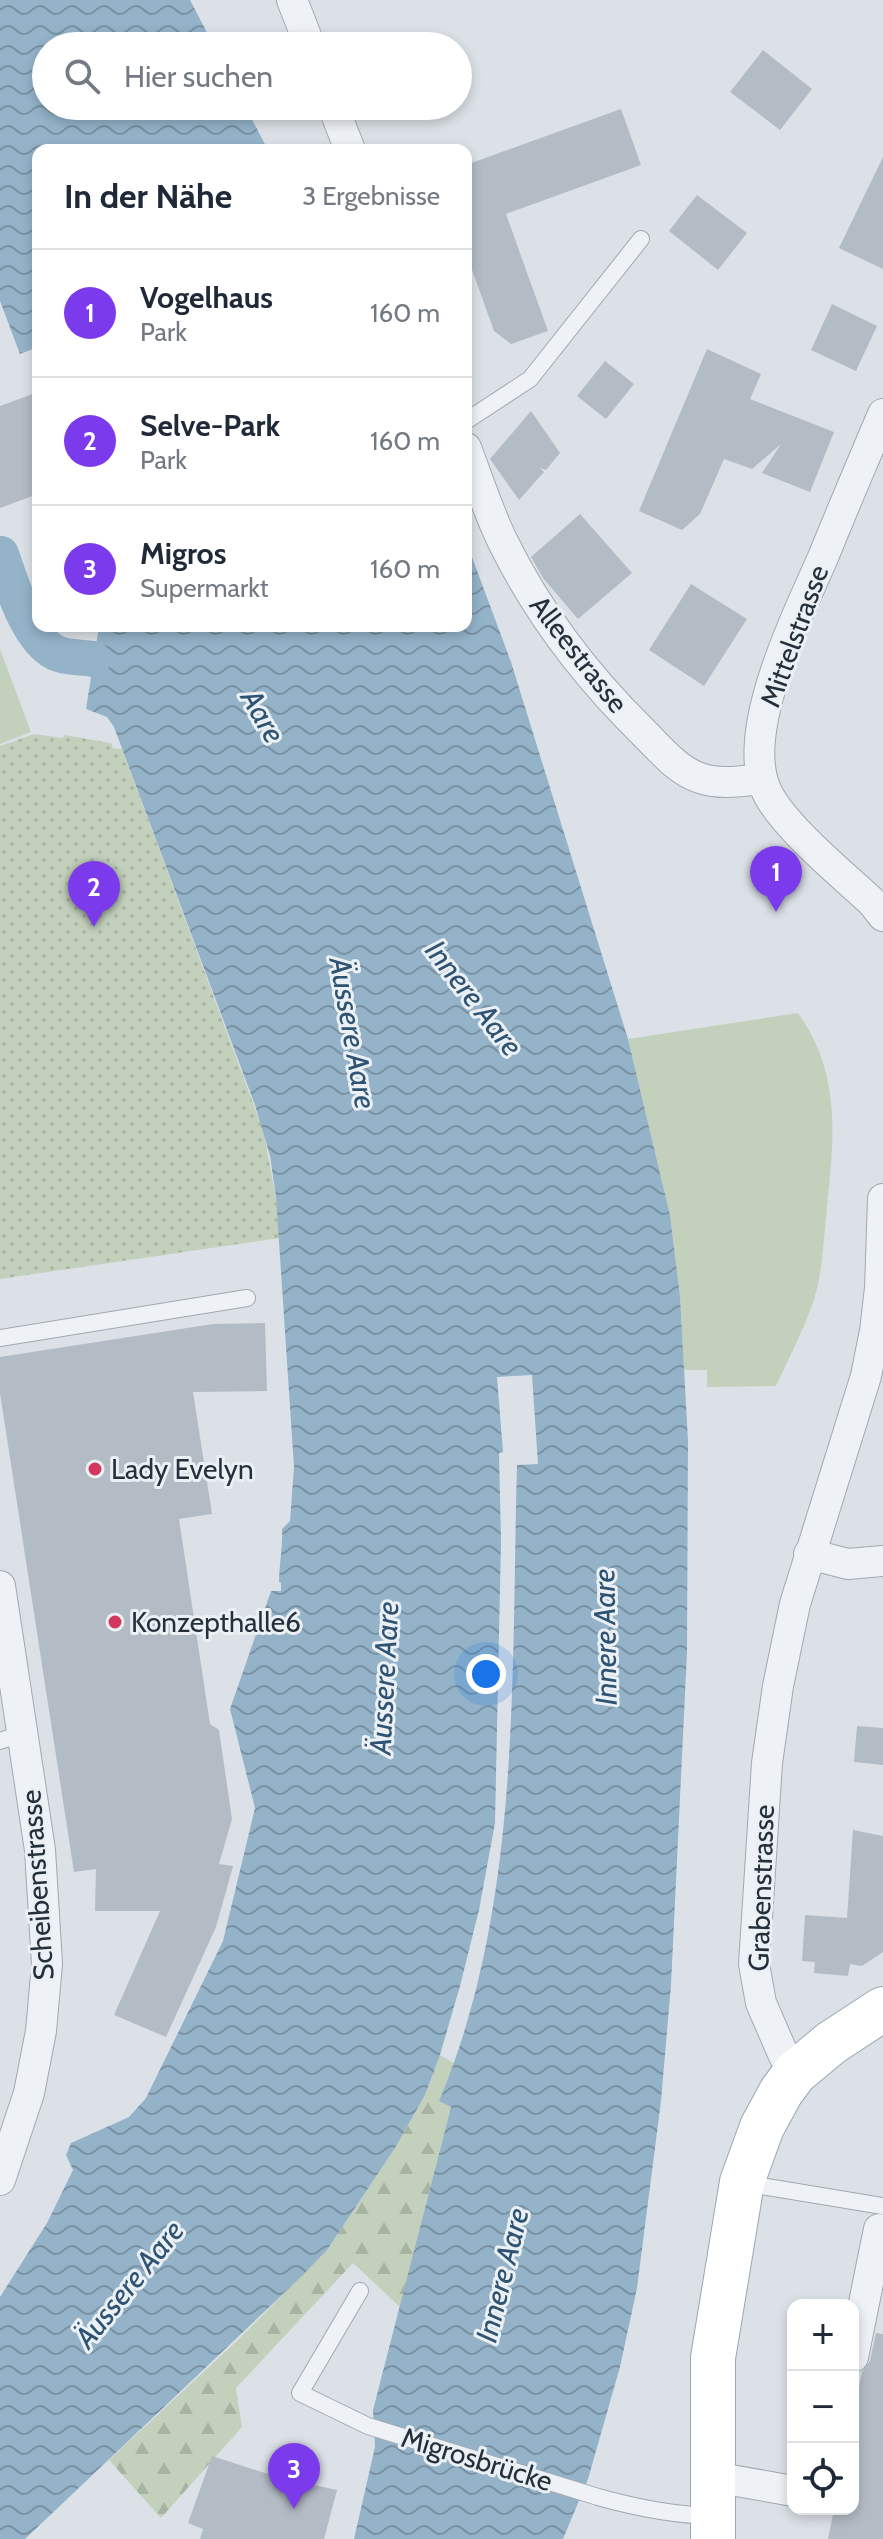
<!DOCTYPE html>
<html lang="de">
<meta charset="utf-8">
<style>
:root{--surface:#fff;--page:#f6f6f7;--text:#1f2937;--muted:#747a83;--line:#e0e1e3;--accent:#7c3aed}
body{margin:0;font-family:Cabin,sans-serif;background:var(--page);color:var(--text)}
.controls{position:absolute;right:24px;bottom:24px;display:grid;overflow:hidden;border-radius:16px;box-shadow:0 4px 12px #0003}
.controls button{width:72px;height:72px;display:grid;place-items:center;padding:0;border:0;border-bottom:2px solid var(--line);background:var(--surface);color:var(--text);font:40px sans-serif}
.you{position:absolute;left:486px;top:1674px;width:28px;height:28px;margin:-20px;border:6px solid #fff;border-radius:50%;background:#1a73e8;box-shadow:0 0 0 12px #1a73e833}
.badge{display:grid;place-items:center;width:52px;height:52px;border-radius:50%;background:var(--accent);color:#fff;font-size:26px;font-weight:700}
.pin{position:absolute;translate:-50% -66px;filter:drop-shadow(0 2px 4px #0008)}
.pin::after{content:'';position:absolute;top:42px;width:28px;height:24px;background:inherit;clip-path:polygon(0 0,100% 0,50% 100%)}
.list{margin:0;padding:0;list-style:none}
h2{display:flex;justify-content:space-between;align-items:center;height:104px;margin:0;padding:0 32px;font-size:34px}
h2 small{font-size:26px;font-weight:400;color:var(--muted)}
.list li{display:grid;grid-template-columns:52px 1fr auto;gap:24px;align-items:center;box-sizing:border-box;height:128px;padding:0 32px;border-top:2px solid var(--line)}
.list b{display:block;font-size:30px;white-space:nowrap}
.list p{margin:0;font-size:26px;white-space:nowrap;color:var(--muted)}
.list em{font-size:26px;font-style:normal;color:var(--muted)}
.icon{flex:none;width:44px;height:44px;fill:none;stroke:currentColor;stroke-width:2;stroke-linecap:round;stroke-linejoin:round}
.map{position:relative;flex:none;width:883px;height:2539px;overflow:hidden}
.search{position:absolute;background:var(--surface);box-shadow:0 4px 12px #0003;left:32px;top:32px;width:440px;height:88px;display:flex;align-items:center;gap:20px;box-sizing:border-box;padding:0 28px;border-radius:44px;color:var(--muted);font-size:30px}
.panel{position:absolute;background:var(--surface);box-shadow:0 4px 12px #0003;left:32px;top:144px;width:440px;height:488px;border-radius:16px}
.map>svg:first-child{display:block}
.green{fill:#c3d1bc}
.forest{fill:url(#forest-firs)}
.park{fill:url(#park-dots)}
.water{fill:url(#water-waves)}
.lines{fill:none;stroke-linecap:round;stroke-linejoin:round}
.canal{stroke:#94b3c9;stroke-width:36}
.building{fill:#b3bbc4}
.lane-casing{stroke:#a1a8b1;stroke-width:18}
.street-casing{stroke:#a1a8b1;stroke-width:32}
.primary-casing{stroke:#9aa6b3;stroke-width:46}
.lane{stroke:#eef1f5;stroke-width:16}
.street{stroke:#eef1f5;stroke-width:30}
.primary{stroke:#fff;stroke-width:44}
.poi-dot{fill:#d3395f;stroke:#ebf0f4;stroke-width:3}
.labels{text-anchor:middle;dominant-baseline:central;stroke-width:6;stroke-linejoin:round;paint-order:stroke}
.street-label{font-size:28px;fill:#25303d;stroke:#ebf0f4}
.poi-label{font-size:28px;fill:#25303d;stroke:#ebf0f4;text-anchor:start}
.water-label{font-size:30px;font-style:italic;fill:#2e5373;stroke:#ebf0f4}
</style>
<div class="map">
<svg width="883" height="2539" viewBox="0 0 883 2539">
<defs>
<pattern id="forest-firs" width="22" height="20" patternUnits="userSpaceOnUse" patternTransform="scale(2)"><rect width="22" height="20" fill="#c3d1bc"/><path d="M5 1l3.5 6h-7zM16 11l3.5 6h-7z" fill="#a7b4a2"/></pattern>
<pattern id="park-dots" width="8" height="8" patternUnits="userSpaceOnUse" patternTransform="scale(2)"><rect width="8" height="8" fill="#c3d1bc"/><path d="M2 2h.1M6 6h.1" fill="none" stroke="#a7b4a2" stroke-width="1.8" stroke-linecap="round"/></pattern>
<pattern id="water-waves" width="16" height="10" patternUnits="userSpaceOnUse" patternTransform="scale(2)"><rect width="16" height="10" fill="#94b3c9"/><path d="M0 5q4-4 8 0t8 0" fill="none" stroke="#7992a4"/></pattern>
</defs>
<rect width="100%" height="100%" fill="#dce1e7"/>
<path class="green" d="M0 649 31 732 0 744Z
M798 1013C844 1077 833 1144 826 1218 823 1248 822 1280 811 1308 801 1335 788 1360 776 1386L707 1387V1370H684L680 1296 670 1215 628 1039Z"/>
<path class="forest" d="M440 2055 455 2064 439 2101 451 2106 400 2307 353 2263 236 2388 242 2427 161 2518 109 2460 240 2338 327 2250 395 2148 425 2095Z"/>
<path class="park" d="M34 734 63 738 64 735 111 743 113 748 122 749 263 1130 276 1197 280 1238 0 1279V746Z"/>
<path class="water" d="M0 0H190L214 46H46V106H245L268 150H38V347L20 354 0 301Z
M466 541 511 662 628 1039 670 1215 680 1296 688 1441 687 1652 671 1985 661 2101 637 2288 620 2367 588 2479 563 2539H354L375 2447 373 2410 451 2107 439 2101C522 1905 511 1674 517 1465L538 1464 532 1375 497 1377 503 1452 499 1453 501 1541 495 1823 479 1910 460 1986 440 2055 425 2095 395 2148 327 2250 303 2275 25 2539H0V2297L47 2223 73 2170 66 2155 71 2143 129 2117 146 2098 223 1941 255 1808 230 1709 271 1591H281V1583L279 1582C279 1564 283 1547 282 1529L290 1521 294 1467 276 1197 270 1156 255 1105 114 727 107 717 86 709 99 626H466Z"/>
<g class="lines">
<path class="canal" d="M1 554C11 582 27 639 56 653 66 658 82 657 93 659"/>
</g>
<path class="building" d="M763 50 812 89 780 130 730 92Z
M621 109 641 165 506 214 548 331 511 344 494 331 466 253V165Z
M883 157V269L839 248Z
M697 195 747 233 718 270 669 231Z
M832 304 877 326 856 371 811 350Z
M707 349 761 374 750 399 834 432 810 492 762 473 781 444 752 469 724 459 700 514 682 530 639 511Z
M605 361 634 384 606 419 577 396Z
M38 392V494L0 508V406Z
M531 411 560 453 546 470 540 468 544 472 519 500 490 459Z
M580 514 632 573 578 619 543 578 531 557Z
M691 584 747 619 704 686 649 650Z
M265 1323 267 1391 193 1392 212 1514 179 1519 210 1724 219 1730 232 1819 219 1864 233 1866 216 1927 166 2037 114 2015 160 1911H95L96 1869 74 1872 0 1393V1357L213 1324Z
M857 1726 883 1728V1765L854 1762Z
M853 1830 883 1836V1952L862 1966 850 1964 848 1976 814 1973 815 1962 802 1961 805 1915 847 1918Z
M876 2333 883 2334V2539H828L834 2509H853V2416L862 2372 870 2361Z
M212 2456 299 2484 300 2482 337 2490 324 2539H200L203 2529 188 2523Z"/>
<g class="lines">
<defs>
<path id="lane" d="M466 421 530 379 641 239
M0 1338 247 1298
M0 1741 22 1734
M743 2183 883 2206
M360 2291 300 2393 368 2426 598 2497C637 2508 673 2515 713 2516"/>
<path id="street" d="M292 0 310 46
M333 106 350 150
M883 414C863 461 843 508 824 555 799 613 738 732 767 792 783 826 843 875 872 902L883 916
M466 448C478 479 488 511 502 540 537 612 586 676 643 732 659 748 678 771 700 778 719 785 742 781 761 779
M809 1554 848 1564 883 1561
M0 1586 40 1850 47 1964 41 2031 29 2093 0 2180
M795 2073 784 2056 761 2003 754 1964 767 1763 778 1686 795 1604 866 1376 875 1331 880 1288 883 1199
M853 2357 879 2229
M714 2477 793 2491"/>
<path id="primary" d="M713 2539V2358L742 2182 762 2127 781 2092 795 2073 831 2043 883 2009"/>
</defs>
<use href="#lane" class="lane-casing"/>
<use href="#street" class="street-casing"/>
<use href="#primary" class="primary-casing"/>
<use href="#lane" class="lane"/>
<use href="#street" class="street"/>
<use href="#primary" class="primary"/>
</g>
<g class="poi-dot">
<circle cx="95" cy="1469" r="8"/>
<circle cx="115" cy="1622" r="8"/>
</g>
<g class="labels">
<g class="street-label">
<text transform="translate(794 636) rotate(-70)">Mittelstrasse</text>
<text transform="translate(579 654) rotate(52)">Alleestrasse</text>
<text transform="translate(37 1885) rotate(-94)">Scheibenstrasse</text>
<text transform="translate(761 1888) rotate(-88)">Grabenstrasse</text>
<text transform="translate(477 2459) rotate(17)">Migrosbrücke</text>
</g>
<g class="poi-label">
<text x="111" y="1469">Lady Evelyn</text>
<text x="131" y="1622">Konzepthalle6</text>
</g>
<g class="water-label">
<text transform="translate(263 716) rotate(60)">Aare</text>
<text transform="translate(474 998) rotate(52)">Innere Aare</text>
<text transform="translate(353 1033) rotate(80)">Äussere Aare</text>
<text transform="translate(605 1637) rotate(-91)">Innere Aare</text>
<text transform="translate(384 1678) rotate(-87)">Äussere Aare</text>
<text transform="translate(502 2275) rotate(-76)">Innere Aare</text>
<text transform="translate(129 2284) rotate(-51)">Äussere Aare</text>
</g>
</g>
</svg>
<div class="controls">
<button>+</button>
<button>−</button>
<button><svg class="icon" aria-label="locate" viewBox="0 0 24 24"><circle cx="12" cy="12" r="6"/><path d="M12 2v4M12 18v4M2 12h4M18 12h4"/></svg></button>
</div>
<div class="you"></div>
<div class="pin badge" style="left:776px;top:912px">1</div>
<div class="pin badge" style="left:94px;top:927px">2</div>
<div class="pin badge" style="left:294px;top:2509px">3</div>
<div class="search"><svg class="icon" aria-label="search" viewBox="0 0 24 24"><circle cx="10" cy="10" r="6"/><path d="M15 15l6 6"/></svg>Hier suchen</div>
<section class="panel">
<h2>In der Nähe<small>3 Ergebnisse</small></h2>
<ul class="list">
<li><span class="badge">1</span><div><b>Vogelhaus</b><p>Park</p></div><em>160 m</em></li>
<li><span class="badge">2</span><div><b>Selve-Park</b><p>Park</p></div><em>160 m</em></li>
<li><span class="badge">3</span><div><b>Migros</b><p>Supermarkt</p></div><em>160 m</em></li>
</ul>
</section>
</div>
